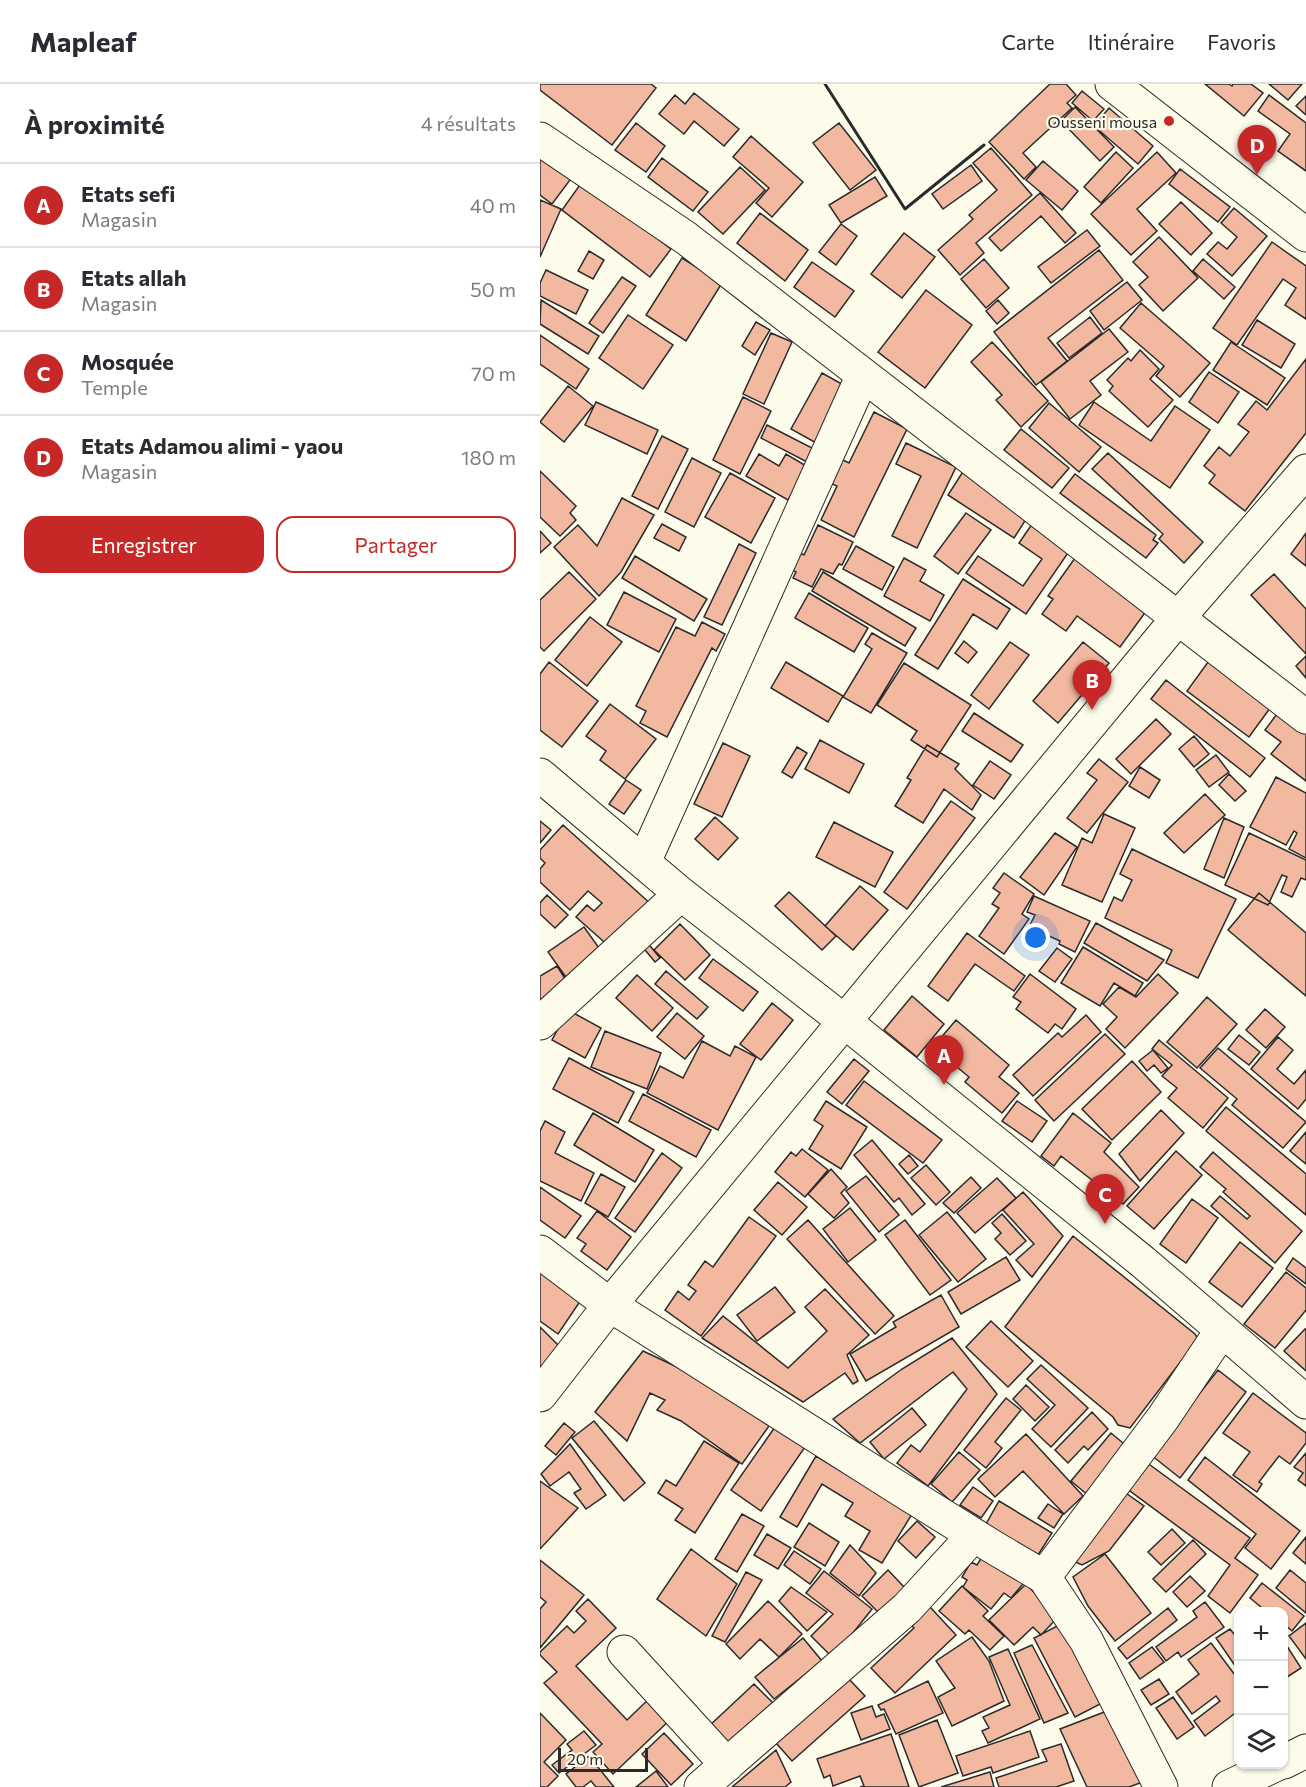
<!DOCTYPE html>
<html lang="fr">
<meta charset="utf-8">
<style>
:root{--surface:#fff;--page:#f7f7f7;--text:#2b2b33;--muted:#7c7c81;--line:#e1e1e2;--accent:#c62828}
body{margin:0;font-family:Commissioner,sans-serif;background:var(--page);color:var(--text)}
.controls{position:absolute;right:18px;bottom:18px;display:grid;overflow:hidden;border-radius:12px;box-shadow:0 2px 4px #0004}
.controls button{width:54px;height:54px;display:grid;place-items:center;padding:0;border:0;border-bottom:2px solid var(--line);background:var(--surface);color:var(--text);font:30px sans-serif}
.scale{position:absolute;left:18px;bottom:15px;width:90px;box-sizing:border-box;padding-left:6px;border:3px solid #2b2b2b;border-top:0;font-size:16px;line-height:21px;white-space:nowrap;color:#2b2b2b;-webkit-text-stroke:4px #fdfbea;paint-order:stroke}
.you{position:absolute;left:496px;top:854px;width:21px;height:21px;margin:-15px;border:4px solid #fff;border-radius:50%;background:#1a73e8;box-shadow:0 0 0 9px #1a73e833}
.badge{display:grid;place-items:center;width:39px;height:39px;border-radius:50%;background:var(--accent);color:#fff;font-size:20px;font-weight:700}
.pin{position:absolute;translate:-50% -50px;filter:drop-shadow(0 2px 3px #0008)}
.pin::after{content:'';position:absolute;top:32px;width:21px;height:18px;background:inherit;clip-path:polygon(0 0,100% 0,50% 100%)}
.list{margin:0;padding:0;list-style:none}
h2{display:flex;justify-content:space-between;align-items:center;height:78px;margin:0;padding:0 24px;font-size:26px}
h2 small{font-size:20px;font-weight:400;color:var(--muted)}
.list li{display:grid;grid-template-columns:39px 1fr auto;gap:18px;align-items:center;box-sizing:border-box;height:84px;padding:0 24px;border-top:2px solid var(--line)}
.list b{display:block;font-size:22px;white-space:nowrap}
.list p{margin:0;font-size:20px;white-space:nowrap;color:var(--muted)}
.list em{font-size:20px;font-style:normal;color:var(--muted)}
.actions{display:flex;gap:12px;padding:18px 24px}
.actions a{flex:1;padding:14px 0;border:2px solid var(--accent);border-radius:18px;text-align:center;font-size:21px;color:var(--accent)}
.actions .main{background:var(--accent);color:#fff}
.icon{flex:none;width:33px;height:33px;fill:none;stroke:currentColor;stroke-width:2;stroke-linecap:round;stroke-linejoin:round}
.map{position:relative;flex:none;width:766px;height:1703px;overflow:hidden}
header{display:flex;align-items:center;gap:36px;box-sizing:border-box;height:84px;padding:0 30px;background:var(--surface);border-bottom:2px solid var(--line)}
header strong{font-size:28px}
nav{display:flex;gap:33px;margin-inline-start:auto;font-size:21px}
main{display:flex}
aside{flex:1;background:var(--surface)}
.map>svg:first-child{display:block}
.building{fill:#f2b8a0;stroke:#2b2b2b;stroke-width:1.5}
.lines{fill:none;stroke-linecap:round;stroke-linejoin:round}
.minor-casing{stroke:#2b2b2b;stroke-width:35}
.major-casing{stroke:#2b2b2b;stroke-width:35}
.minor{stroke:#fdfbea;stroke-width:33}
.major{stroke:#fdfbea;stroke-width:33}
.wall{stroke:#2b2b2b;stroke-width:3}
.poi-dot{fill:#c62828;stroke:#fdfbea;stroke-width:2}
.labels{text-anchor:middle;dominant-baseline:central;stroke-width:4.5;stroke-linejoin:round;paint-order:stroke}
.poi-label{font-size:16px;fill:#2b2b2b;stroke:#fdfbea;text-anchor:end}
</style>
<header>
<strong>Mapleaf</strong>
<nav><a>Carte</a><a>Itinéraire</a><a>Favoris</a></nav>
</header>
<main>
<aside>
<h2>À proximité<small>4 résultats</small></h2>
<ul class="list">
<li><span class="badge">A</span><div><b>Etats sefi</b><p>Magasin</p></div><em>40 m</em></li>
<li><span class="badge">B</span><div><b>Etats allah</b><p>Magasin</p></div><em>50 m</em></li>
<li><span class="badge">C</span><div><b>Mosquée</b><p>Temple</p></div><em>70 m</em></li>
<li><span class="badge">D</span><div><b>Etats Adamou alimi - yaou</b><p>Magasin</p></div><em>180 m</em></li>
</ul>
<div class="actions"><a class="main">Enregistrer</a><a>Partager</a></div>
</aside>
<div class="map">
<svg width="766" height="1703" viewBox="0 0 766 1703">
<rect width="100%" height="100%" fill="#fdfbea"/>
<path class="building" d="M0 0H111L116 4 72 61 0 6Z
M510 0H526L536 11 527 19 532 24 483 69 496 83 484 95 449 58Z
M665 0H689L692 2 693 0H711L723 9 704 32Z
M729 0H762L748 16Z
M542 7 564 25 553 37 532 19Z
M154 9 199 45 184 62 154 37 144 50 119 30 135 11 145 20Z
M729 11 766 39V87L738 67 750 50 718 27Z
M766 12V31L756 22Z
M535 23 574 63 560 77 521 37Z
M569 24 613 62 598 80 554 42Z
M96 39 125 62 106 88 75 66Z
M299 39 336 86 310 106 273 59Z
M211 52 263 98 232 133 216 119 229 104 193 73Z
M451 64 492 111 436 159 444 169 420 191 398 166 433 135 429 131 457 106 433 79Z
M0 68 33 92 12 120 0 111Z
M576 68 593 84 561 119 544 103Z
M617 68 636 89 597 125 617 147 591 171 551 130Z
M122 74 168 108 153 127 108 93Z
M503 77 538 107 522 126 486 96Z
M431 81 442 97 403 125 392 110Z
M200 83 225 106 183 150 158 128Z
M640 85 690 123 678 138 629 100Z
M335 93 347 112 301 139 289 121Z
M42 98 131 165 110 193 22 126Z
M500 109 536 149 525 159 501 132 461 167 449 154Z
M0 116 21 125 0 173Z
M641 118 672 149 651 171 619 140Z
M694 124 727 152 692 192 667 170 678 158 687 165 697 153 681 139Z
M220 129 268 166 245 197 197 159Z
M301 140 317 152 296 181 279 168Z
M547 146 560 162 511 199 498 183Z
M364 149 395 173 362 214 331 190Z
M619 153 658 194 623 227 599 201 608 193 593 178Z
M732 158 766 182V235L745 221 756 204 743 195 697 261 673 244Z
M559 166 583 196 508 254 527 277 496 301 454 248Z
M49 167 64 176 53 195 38 187Z
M142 174 182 199 146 257 106 231Z
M444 175 469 204 446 224 421 195Z
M663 175 695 203 684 215 653 187Z
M272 178 314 207 295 233 254 203Z
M6 186 48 206 36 230 0 212V199Z
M82 193 96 202 63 249 49 239Z
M587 198 602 216 564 246 550 227Z
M386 206 432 241 385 304 338 268Z
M1 216 59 252 48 270 0 240Z
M458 216 469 229 457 240 446 227Z
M601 219 670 279 640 313 616 292 624 282 580 244Z
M88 231 133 261 103 305 59 274Z
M550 233 562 249 529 274 517 259Z
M717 236 755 260 741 284 702 261Z
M216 238 230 246 215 271 202 262Z
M569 245 588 268 550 297 561 311 530 335 501 298Z
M231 249 252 258 224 320 203 310Z
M0 251 49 285 36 305 0 280Z
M452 258 508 317 481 343 456 316 462 311 431 278Z
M691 258 745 294 727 321 673 286Z
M600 266 619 285 610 295 633 316 608 343 569 307 573 302 567 296 588 274 591 277Z
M766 275V349L705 427 669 399 675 391 664 382 679 363 690 372 709 348 698 340 716 317 727 326Z
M669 288 699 308 678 339 649 318Z
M282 289 309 304 278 360 251 345Z
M28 302 53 322 24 358 0 338Z
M203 313 231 327 200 390 173 376Z
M56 318 118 346 107 370 45 341Z
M554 318 611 357 635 322 670 346 630 404 539 341Z
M509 319 561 363 539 388 489 344Z
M334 328 367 345 314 453 281 436 297 402 288 398 299 374 309 379Z
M227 341 274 365 267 378 221 354Z
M481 345 529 384 512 404 464 366Z
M122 352 148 365 118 425 92 412Z
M366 359 416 383 377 464 352 452 381 392 356 380Z
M568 369 663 458 644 479 619 455 623 450 552 385Z
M219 370 239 382 246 370 268 383 248 416 206 392Z
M152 374 181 389 154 443 125 428Z
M424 386 490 429 474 454 408 411Z
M0 387 36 422 30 429 36 436 20 452 0 433Z
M190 389 235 414 211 459 165 433Z
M535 390 616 451 613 456 618 459 606 474 520 409Z
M82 414 114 431 81 488 59 512 14 463 38 441 57 462Z
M426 429 451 446 418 490 394 472Z
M122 440 146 453 139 467 114 454Z
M492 440 530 466 486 530 426 489 438 472 483 502 502 475 479 459Z
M278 441 313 458 302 481 299 480 293 490 281 485 272 503 253 494 256 488 246 483 254 466 264 471Z
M0 447 11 459 0 469Z
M766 449V482L751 470Z
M199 460 216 469 182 541 164 533Z
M316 462 354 483 342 506 303 485Z
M95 472 167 515 154 537 82 494Z
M364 474 386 486 380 497 404 511 390 537 344 512Z
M535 474 607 526 580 563 537 532 526 547 502 530 513 515 508 512Z
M29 488 56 515 4 567 0 563V516Z
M283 488 376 544 365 562 272 507Z
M734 490 766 525V570L711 511Z
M423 495 470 525 457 545 433 530 398 585 375 571Z
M84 508 136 535 119 568 67 541Z
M269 509 328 544 314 568 255 534Z
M50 533 82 558 47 602 15 576Z
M162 538 185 550 176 567 172 564 127 653 100 639 106 627 96 622 136 543 155 552Z
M332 549 367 569 331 629 303 613 332 565 325 560Z
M424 557 437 568 428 579 415 569Z
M470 558 489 571 449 625 431 611Z
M543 558 569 579 518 639 493 617Z
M766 572V594L756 582Z
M671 574 733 620 709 653 647 607Z
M9 578 58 617 22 663 0 646V590Z
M246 578 303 612 288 638 231 604Z
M364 579 431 621 397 673 371 656 377 647 337 621Z
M626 596 725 674 710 693 611 615Z
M70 620 116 655 85 695 60 676 66 667 46 652Z
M740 626 766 647V697L731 670 741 658 725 646Z
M434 629 483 661 471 678 422 647Z
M616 635 631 650 591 690 576 675Z
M654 652 669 670 654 683 639 665Z
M280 656 324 680 309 709 265 685Z
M183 659 210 672 182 733 154 720Z
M387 661 419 680 415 685 441 711 432 726 404 705 383 739 355 722 371 696 367 694Z
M257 663 267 669 252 694 242 688Z
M676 671 689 688 669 703 656 686Z
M559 675 588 698 547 749 527 734 557 696 547 689Z
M450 677 471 691 454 715 433 701Z
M600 683 620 696 609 714 589 702Z
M689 690 706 707 695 717 679 701Z
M736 693 766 709V774L749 765 757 749 754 747 746 761 710 743Z
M86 696 101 706 84 730 69 720Z
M665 710 685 731 644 769 624 749Z
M411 717 435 734 367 825 344 808Z
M564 730 595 744 562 818 522 801 542 754 552 759Z
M175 733 198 754 178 776 155 755Z
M684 734 704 743 684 794 664 785Z
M0 737 11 746 0 759Z
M294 738 353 768 335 803 276 773Z
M23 741 112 821 72 865 36 833 47 821 54 827 62 819 48 807 30 826 0 798V785L5 779 0 774V766Z
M515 749 537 763 504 811 480 793Z
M709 749 766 776V796L761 794 752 813 741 808 747 793 742 791 728 821 685 801Z
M592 765 696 815 658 894 626 879 632 866 565 834 574 813 582 817 592 796 580 790Z
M464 789 494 810 482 830 489 835 464 870 439 852 459 824 452 820 460 809 453 804Z
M320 802 348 826 313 866 285 842Z
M249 808 296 852 282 866 235 822Z
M719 809 766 849V912L688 846Z
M7 811 28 831 15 844 0 830V819Z
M494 812 550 837 535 868 519 860 520 857 489 843 495 831 487 828Z
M556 839 624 876 607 897 544 859Z
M140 840 170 871 145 896 114 866Z
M44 843 64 871 28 896 8 868Z
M427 849 485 892 474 907 435 880 408 917 388 902Z
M106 857 120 874 115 878 101 861Z
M543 863 603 899 595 912 574 899 560 922 521 899Z
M517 864 532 875 515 898 499 887Z
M173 875 218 908 203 927 159 894Z
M17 882 29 901 0 919V892Z
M126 887 168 923 157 935 115 900Z
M490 890 536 925 522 945 515 940 508 949 476 925 481 918 473 913Z
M618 890 638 909 585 964 566 945 577 933 563 920 579 903 596 913Z
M97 891 133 924 112 947 76 914Z
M372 912 404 940 377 973 344 946Z
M667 913 697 940 657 984 627 958Z
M232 919 253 936 221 976 200 960Z
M725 925 745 943 726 964 706 946Z
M28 926 61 944 45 974 12 956Z
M137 929 164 952 145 975 117 953Z
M546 931 561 948 493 1012 473 991 518 949 522 953Z
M416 936 469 981 459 993 479 1009 462 1029 425 998 429 993 393 963Z
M65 947 121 969 107 1005 51 983Z
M565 950 585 970 514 1037 495 1016Z
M699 951 720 968 709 981 688 965Z
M738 953 753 966 737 985 754 1000 766 986V1015L758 1025 711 985Z
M619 956 688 1014 663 1044 628 1014 637 1004 622 992 632 981 612 965Z
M162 957 190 972 195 962 216 973 178 1046 107 1009 120 982 143 994Z
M678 964 766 1038 743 1064 692 1021 697 1015 660 984Z
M613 966 628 984 621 989 614 981 607 987 599 977Z
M29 974 94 1008 78 1039 13 1005Z
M314 975 329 987 302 1020 287 1008Z
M592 977 621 1008 572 1056 542 1025Z
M324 997 402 1056 383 1079 306 1021Z
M103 1010 171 1046 156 1073 89 1037Z
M286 1017 327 1043 301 1085 269 1065 283 1042 274 1036Z
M477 1017 507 1037 492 1058 462 1037Z
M686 1023 766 1090V1131L666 1047Z
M621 1026 644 1049 600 1097 579 1070Z
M53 1029 114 1066 95 1098 34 1061Z
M533 1029 571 1059 564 1068 599 1103 583 1120 521 1072 514 1082 501 1072Z
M5 1037 25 1048 15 1069 54 1089 41 1117 0 1097V1047Z
M766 1048V1080L750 1067Z
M332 1056 385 1120 372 1131 359 1114 354 1118 314 1071Z
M262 1065 288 1086 265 1113 235 1088 251 1068 256 1072Z
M636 1067 662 1091 614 1145 587 1122Z
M673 1068 762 1147 735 1179 671 1122 680 1112 707 1135 710 1132 683 1108 686 1105 660 1083Z
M122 1069 142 1084 95 1148 75 1134Z
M369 1071 378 1082 368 1090 359 1080Z
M386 1081 410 1108 396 1121 371 1094Z
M291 1085 307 1103 301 1109 309 1119 294 1134 268 1110Z
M61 1090 85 1103 68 1133 45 1119Z
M326 1092 359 1131 339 1148 306 1107Z
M431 1093 441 1104 414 1129 403 1119Z
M457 1094 476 1114 435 1149 417 1129Z
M238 1098 267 1123 242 1151 214 1126Z
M0 1103 41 1132 25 1154 0 1136Z
M483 1108 523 1152 492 1193 476 1176 494 1160 463 1126Z
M652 1115 678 1134 646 1179 620 1160Z
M310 1124 336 1156 308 1178 283 1145Z
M57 1127 91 1153 67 1186 41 1167 46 1160 37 1154Z
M407 1128 446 1175 418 1198 379 1151Z
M462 1130 486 1157 470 1171 455 1155 461 1149 452 1139Z
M209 1133 236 1152 161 1252 125 1226 138 1207 149 1216 156 1207 148 1201 165 1177 173 1183Z
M268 1136 354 1232 335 1250 247 1155Z
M365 1136 411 1196 390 1211 345 1151Z
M533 1152 655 1250 658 1255 590 1344 578 1341 573 1333 465 1243Z
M700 1158 733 1184 702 1223 669 1198Z
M466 1173 480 1196 421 1230 408 1208Z
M753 1174 766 1184V1200L746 1185Z
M0 1188 41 1216 18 1250 0 1237Z
M746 1188 766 1204V1226L735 1264 704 1240Z
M235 1203 255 1228 217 1257 197 1231Z
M285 1205 329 1251 307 1271 318 1297 313 1300 305 1289 263 1318 162 1254 183 1232 248 1284 287 1247 265 1223Z
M401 1211 419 1243 326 1297 310 1270 356 1243 353 1238Z
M451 1237 493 1277 468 1303 426 1263Z
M0 1243 25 1268 3 1285 0 1281Z
M765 1245H766V1287L744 1267Z
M412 1254 457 1310 388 1402 357 1379 371 1361 380 1368 427 1305 413 1288 320 1359 293 1335 362 1285Z
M103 1267 169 1298 229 1342 202 1380 141 1337 117 1326 125 1316 110 1309 87 1357 55 1328Z
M501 1281 548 1324 511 1363 492 1345 515 1321 487 1295Z
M678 1286 706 1308 640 1394 611 1371Z
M486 1301 509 1323 495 1337 473 1315Z
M713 1309 766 1349V1359L750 1380 739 1372 719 1398 722 1400 717 1408 693 1391 710 1368 683 1349Z
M466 1314 481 1326 455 1358 462 1364 446 1384 424 1366Z
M372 1324 386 1341 344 1375 330 1358Z
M552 1328 568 1345 548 1366 544 1362 528 1379 515 1366Z
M54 1337 105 1399 84 1417 32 1354Z
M24 1339 35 1348 16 1371 5 1362Z
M235 1343 265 1363 221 1427 191 1406Z
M571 1349 589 1364 549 1412 531 1397Z
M486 1350 543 1412 524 1430 483 1387 455 1413 438 1395Z
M164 1357 199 1379 155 1449 135 1436 143 1425 118 1409 126 1396 136 1402Z
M30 1360 66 1411 46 1425 34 1409 41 1405 29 1388 10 1402 1 1390Z
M419 1368 440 1386 412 1418 391 1400Z
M766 1369V1402L758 1396 763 1389 754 1383Z
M276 1372 372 1430 342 1479 319 1466 330 1447 305 1432 313 1419 282 1400 257 1443 240 1433Z
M665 1373 760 1447 731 1485 705 1464 716 1450 648 1396Z
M606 1378 710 1454 695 1474 718 1491 690 1529 668 1512 690 1481 586 1404Z
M0 1397 38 1424 0 1465Z
M433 1403 453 1417 441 1434 420 1421Z
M583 1407 604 1422 569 1467 542 1481 531 1476Z
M459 1417 512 1449 498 1471 446 1440Z
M508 1420 523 1430 514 1444 498 1434Z
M202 1430 224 1442 197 1488 175 1475Z
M377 1437 395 1453 376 1474 358 1457Z
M269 1439 299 1458 285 1482 254 1463Z
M632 1445 645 1459 621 1481 608 1468Z
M227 1450 251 1464 238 1485 214 1471Z
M766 1453V1480L753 1469Z
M653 1456 666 1470 626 1508 613 1495Z
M310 1461 336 1489 319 1512 290 1489Z
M151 1465 197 1500 166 1552 117 1515Z
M254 1467 281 1485 270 1500 244 1481Z
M445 1468 487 1495 471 1514 464 1509 451 1525 423 1503 427 1496 422 1493 431 1478 437 1481Z
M565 1470 611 1529 575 1557 548 1522 533 1493Z
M0 1476 44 1511 0 1564V1525L6 1518 0 1513Z
M348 1486 365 1504 340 1530 322 1512Z
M750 1486 766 1499V1529L736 1504Z
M284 1487 332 1525 293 1574 271 1552 293 1530 266 1509Z
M206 1488 222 1496 185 1558 172 1552Z
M650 1492 665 1507 647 1523 633 1508Z
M722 1499 764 1532 752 1547 744 1540V1528H727L710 1514Z
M486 1500 518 1533 501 1551 493 1543 474 1561 449 1536Z
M422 1502 448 1527 443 1532 464 1552 450 1566 429 1546 425 1550 399 1527Z
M251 1503 287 1528 267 1547 239 1517Z
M48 1515 76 1544 36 1582 87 1636 113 1611 133 1633 73 1690 53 1668 62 1660 4 1599 17 1588 0 1571V1568L27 1542 34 1549 46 1537 36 1527Z
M228 1517 262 1550 239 1573 220 1555 200 1575 186 1560Z
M665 1518 684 1543 641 1573 638 1568 626 1577 616 1563 657 1533 653 1527Z
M390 1523 416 1551 355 1609 331 1584 374 1544 371 1541Z
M628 1524 637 1536 587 1575 578 1564Z
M525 1538 566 1617 535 1633 494 1554Z
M766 1539V1575L749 1552Z
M690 1545 694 1550 698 1547V1586L676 1554Z
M432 1553 449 1577 464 1617 412 1642 398 1613 415 1604 396 1577Z
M263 1554 282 1577 234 1615 215 1593Z
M671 1559 698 1595V1627L665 1652 654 1637 680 1617 676 1612 652 1630 636 1608 659 1590 648 1576Z
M744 1559H745L761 1584 744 1595Z
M492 1561 528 1629 504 1639 474 1569Z
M612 1563 624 1578 600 1595 589 1579Z
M468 1565 500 1635 448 1659 442 1647 449 1644 443 1633 470 1621 449 1573Z
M308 1594 325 1612 252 1677 236 1659Z
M619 1595 629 1610 611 1621 601 1606Z
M388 1597 403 1629 356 1650 344 1625 341 1626 338 1621Z
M214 1600 235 1621 187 1665 167 1644Z
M633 1613 654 1643 637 1655 616 1624Z
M332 1622 336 1633 344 1630 350 1645 321 1656 311 1629Z
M567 1627 608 1696 589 1703H547L520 1645Z
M0 1629 26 1656 4 1678 18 1692 7 1703H0Z
M397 1636 418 1689 379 1703 359 1651Z
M44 1647 56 1661 19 1689 12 1681 32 1666 27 1660Z
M490 1647 499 1673 453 1689 451 1683 423 1692 416 1672Z
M124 1649 153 1680 131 1701 102 1670Z
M351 1650 369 1703H320L324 1702 320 1692 293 1702 290 1691 284 1694 277 1675Z
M521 1660 534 1697 516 1703H459L456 1694 507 1677 502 1666Z
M236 1666 251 1698 245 1703H192Z
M49 1672 74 1703H56L51 1697 43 1703H36L26 1690Z
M116 1687 128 1703H96Z
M450 1688 454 1703H401Z"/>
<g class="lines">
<defs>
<path id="minor" d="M572 0 766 151
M0 55 146 154 766 633
M0 691 141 810 304 937 603 1178 766 1318
M104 778 323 291
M0 939 141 810
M0 1168 70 1221 360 1405 453 1463 504 1493 546 1556 621 1703
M0 1311 70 1221 638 534 766 387
M504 1493 623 1334 682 1246
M84 1568 187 1681
M161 1703 367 1524 434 1451"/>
<path id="major" d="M744 1678 766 1667
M689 1703 737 1680"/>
</defs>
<use href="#minor" class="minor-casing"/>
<use href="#major" class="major-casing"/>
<use href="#minor" class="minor"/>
<use href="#major" class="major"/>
<path class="wall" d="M285 0 365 125 444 61"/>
</g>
<circle class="poi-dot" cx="629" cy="37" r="6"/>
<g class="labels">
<g class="poi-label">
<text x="617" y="37">Ousseni mousa</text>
</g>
</g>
</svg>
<div class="controls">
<button>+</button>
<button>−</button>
<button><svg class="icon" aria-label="layers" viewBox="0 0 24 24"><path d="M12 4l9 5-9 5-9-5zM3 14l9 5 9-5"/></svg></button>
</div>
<div class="scale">20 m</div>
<div class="you"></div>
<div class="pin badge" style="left:404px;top:1001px">A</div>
<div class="pin badge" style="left:552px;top:626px">B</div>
<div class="pin badge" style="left:565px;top:1140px">C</div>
<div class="pin badge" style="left:717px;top:91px">D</div>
</div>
</main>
